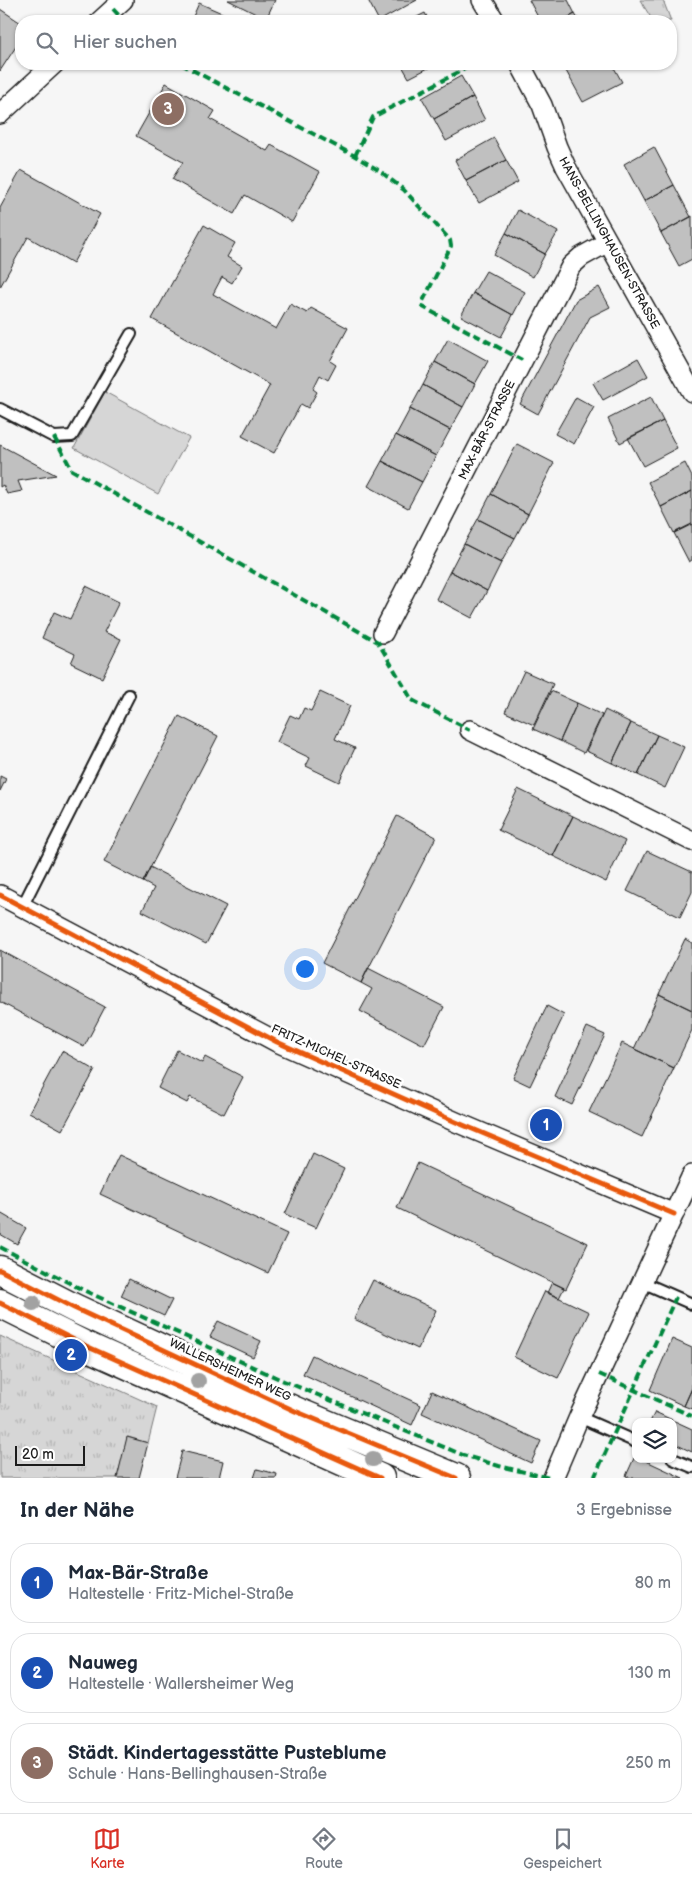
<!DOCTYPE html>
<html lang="de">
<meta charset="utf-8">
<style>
:root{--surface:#fff;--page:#f2f2f3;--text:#1f2937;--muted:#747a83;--line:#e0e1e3;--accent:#d93025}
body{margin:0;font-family:"Balsamiq Sans",sans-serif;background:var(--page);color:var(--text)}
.controls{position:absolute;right:15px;bottom:15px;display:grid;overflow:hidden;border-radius:10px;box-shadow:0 1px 4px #0004}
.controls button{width:45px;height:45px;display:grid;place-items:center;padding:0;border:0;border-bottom:1px solid var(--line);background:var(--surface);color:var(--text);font:25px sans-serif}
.scale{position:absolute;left:15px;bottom:12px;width:70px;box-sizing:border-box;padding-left:5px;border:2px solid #1c1c1c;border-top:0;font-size:14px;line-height:18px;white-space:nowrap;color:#1c1c1c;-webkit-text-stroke:4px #fff;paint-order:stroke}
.you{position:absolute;left:304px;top:968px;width:18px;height:18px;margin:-12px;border:4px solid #fff;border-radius:50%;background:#1a73e8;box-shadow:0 0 0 8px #1a73e833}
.badge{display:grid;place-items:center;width:32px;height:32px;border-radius:50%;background:var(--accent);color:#fff;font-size:16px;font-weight:700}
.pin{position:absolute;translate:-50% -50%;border:2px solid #fff;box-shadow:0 1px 5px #0006}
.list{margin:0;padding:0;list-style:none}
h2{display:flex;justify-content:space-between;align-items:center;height:65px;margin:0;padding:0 20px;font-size:21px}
h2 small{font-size:16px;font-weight:400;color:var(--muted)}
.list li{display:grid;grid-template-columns:32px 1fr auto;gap:15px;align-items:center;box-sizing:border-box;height:80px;margin:0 10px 10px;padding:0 10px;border:1px solid var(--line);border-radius:20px}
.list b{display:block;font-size:19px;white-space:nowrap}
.list p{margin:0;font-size:16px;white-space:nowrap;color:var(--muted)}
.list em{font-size:16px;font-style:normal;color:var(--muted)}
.icon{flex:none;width:28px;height:28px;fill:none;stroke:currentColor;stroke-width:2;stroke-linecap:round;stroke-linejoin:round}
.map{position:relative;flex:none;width:692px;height:1478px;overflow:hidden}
.search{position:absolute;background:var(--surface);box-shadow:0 1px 4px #0004;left:15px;right:15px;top:15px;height:55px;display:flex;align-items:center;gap:12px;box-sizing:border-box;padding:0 18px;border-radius:20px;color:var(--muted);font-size:19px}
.sheet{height:335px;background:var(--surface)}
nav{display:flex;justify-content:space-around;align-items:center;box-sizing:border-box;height:70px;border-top:1px solid var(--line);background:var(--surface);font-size:14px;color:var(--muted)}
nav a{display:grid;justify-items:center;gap:2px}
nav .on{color:var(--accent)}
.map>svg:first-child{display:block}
.grass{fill:url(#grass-tufts);stroke:#797979}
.garden{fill:#d6d6d6;stroke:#797979}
.building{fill:#c0c0c0;stroke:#1c1c1c}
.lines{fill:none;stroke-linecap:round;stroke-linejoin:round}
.lane-casing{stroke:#1c1c1c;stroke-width:14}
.street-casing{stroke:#1c1c1c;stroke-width:22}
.secondary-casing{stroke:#1c1c1c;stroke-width:31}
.lane{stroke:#fff;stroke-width:10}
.street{stroke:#fff;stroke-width:19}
.secondary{stroke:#fff;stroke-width:28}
.quiet{stroke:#00873e;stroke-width:4;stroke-dasharray:8 4;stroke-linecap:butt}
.cycleway-casing{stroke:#fff;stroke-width:8}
.cycleway{stroke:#e8590c;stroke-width:5}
.tree{fill:#a2a2a2}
.labels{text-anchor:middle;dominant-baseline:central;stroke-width:5;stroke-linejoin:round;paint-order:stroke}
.street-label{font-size:12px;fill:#1c1c1c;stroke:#fff}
</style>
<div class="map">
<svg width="692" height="1478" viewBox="0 0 692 1478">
<defs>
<pattern id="grass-tufts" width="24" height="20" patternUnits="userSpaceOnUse" patternTransform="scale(1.25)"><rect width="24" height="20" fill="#d6d6d6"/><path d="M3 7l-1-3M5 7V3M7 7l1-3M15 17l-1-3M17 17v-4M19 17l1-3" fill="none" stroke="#b7b7b7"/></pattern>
</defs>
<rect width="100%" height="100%" fill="#f6f6f6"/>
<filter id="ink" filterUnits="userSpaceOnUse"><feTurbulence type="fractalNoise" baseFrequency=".02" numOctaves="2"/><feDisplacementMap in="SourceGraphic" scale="10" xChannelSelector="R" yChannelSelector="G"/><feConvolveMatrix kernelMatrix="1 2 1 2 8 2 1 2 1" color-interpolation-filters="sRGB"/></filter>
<g filter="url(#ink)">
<path class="grass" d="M640 0H663L671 21H653Z
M0 1336 157 1407 148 1443 128 1437 117 1478H0Z"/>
<path class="garden" d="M105 392 189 438 158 494 74 448Z"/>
<path class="building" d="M228 0H275L266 19Z
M368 0H417L379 21Z
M529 0H568L575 14 561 21H540Z
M199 3 240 21H191Z
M0 9 21 23V39L0 71Z
M425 13 429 21H409Z
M575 14 579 21H561Z
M206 64H221L218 69Z
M401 64H436L409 78Z
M575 64H612L622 82 583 102 565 69Z
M461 76 473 97 434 119 422 98Z
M166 83 215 111 210 119 267 151 271 145 320 172 292 222 245 195 234 214 172 179 183 162 136 136Z
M473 97 485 120 446 141 434 119Z
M494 138 506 160 466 181 455 160Z
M654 147 674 185 644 201 624 164Z
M506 160 518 182 479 203 466 181Z
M21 170 100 214 73 263 28 237 0 287V208Z
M674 185 691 217 661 233 644 201Z
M518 210 558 232 545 254 506 233Z
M692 216V259L679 266 661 233Z
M204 225 235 243 227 257 242 266 232 283 222 277 213 294 276 329 290 304 307 313 311 308 348 328 330 361 336 365 328 380 320 375 313 389 317 392 308 408 301 404 274 453 242 436 270 385 152 319Z
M506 233 545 254 533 277 494 255Z
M486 271 525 292 513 315 473 293Z
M599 287 610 307 590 317 538 414 520 404 576 300Z
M473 293 513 315 501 337 461 316Z
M448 339 488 361 475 384 435 362Z
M638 358 648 376 603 400 593 383Z
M435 362 475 384 463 407 423 385Z
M423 385 463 407 450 430 410 409Z
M576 397 594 407 574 444 555 434Z
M651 397 663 421 620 443 608 419Z
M410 409 450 430 436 456 396 435Z
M663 421 677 448 643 466 628 438Z
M396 435 436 456 422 482 382 461Z
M517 444 554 463 528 514 491 494Z
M0 445 56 475 18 481 22 491 7 494 3 485 0 487Z
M382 461 422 482 408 508 368 486Z
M685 463 692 477V491L661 507 648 482Z
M692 491V524L674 533 661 507Z
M491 494 528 514 515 538 478 519Z
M478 519 515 538 501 563 464 544Z
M692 524V560L689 562 674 533Z
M464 544 501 563 487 591 450 571Z
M450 571 487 591 472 618 436 599Z
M86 586 119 602 104 632 121 639 102 678 71 663 75 654 42 638 54 612 70 619Z
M524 671 553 684 534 725 505 712Z
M551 691 577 703 560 741 533 729Z
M320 692 350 706 335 739 355 748 339 782 306 766 310 758 277 742 290 715 299 719 304 708 311 711Z
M577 703 602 715 584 753 560 741Z
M605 710 631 723 612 763 586 751Z
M179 716 218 736 143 882 104 862Z
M631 723 657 735 638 775 612 763Z
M657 735 684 747 665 788 638 775Z
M0 776 6 779 0 791Z
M518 789 573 816 553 856 498 830Z
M397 816 436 837 361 983 322 963Z
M573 816 625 841 606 882 553 856Z
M647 851 692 872V892L680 917 627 891Z
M150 867 226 906 206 944 142 911 154 888 143 882Z
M685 939 692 943V1010L659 994Z
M0 950 105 1007 84 1047 0 1002Z
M368 968 444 1007 424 1045 360 1011 372 989 361 983Z
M659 994 692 1010V1030L674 1068 634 1049Z
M547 1006 564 1015 530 1086 513 1078Z
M587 1027 605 1035 572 1105 555 1097Z
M622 1043 674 1068 642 1137 589 1112Z
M177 1050 202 1063 205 1057 243 1077 224 1114 190 1097 187 1103 158 1088Z
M62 1051 95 1070 62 1130 29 1112Z
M313 1154 344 1169 316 1228 285 1214Z
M119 1155 287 1234 268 1273 100 1194Z
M418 1163 588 1243 566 1289 397 1208Z
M0 1213 26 1228 17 1244 0 1234Z
M129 1279 172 1300 164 1316 121 1296Z
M373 1280 436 1310 418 1349 354 1319Z
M552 1282 564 1288 559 1298 547 1293Z
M545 1291 589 1312 558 1378 514 1357Z
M218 1321 261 1341 253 1357 210 1337Z
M672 1339 692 1348V1388L684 1406 650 1390Z
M312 1355 421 1405 412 1425 303 1374Z
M692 1388V1409L684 1406Z
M432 1391 541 1441 531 1463 422 1413Z
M655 1412 692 1429V1452L673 1443V1422H650Z
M127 1437 148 1443 139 1478H117Z
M182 1451 223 1461 219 1478H175Z
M635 1456 636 1459H642L683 1478H631L626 1476Z
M257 1469 277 1474 276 1478H254Z"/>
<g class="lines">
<defs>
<path id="lane" d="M0 409 54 437 72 436 131 334
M22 907 129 695
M642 1282 692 1304
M579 1417 636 1442
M673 1459 692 1467"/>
<path id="street" d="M482 0 495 21
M100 21 123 0
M520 64 542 105 557 147 566 167 692 392
M0 114 54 64
M383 633 571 266 581 257 608 242
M470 730 692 841
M0 895 277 1042 456 1122 674 1214
M553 1478 579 1417 692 1175"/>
<path id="secondary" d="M0 1270 74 1308 295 1411 456 1478
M0 1303 86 1346 380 1478"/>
</defs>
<use href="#lane" class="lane-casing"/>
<use href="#street" class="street-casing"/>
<use href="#secondary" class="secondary-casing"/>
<use href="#lane" class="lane"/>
<use href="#street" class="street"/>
<use href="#secondary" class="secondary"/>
<path class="quiet" d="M113 9 124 21
M181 64 355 156 380 171 404 190 450 240 451 246 422 303 423 307 522 360
M355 156 373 117 474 64
M54 437 72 470 378 642 412 700 470 730
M0 1247 83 1290 284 1381 463 1455 499 1466 550 1478
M599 1374 692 1416
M594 1478 676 1297"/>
<defs>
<path id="cycleway" d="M0 895 277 1042 456 1122 674 1214
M0 1270 74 1308 295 1411 456 1478
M0 1303 86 1346 380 1478"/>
</defs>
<use href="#cycleway" class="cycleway-casing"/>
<use href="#cycleway" class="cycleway"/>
</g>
<g class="tree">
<circle cx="33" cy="1303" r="8"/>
<circle cx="198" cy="1381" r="8"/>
<circle cx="373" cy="1459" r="8"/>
</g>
</g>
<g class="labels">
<g class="street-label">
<text transform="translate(609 243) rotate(61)">HANS-BELLINGHAUSEN-STRASSE</text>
<text transform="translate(487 430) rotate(-63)">MAX-BÄR-STRASSE</text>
<text transform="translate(336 1057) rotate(24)">FRITZ-MICHEL-STRASSE</text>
<text transform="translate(230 1370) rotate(25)">WALLERSHEIMER WEG</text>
</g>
</g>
</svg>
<div class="controls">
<button><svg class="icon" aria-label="layers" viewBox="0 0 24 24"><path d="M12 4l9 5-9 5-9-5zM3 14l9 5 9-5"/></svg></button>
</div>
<div class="scale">20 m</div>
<div class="you"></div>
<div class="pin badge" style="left:546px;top:1125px;background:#1a4fb4">1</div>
<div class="pin badge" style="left:71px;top:1355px;background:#1a4fb4">2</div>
<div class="pin badge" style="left:168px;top:109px;background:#8d6e63">3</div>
<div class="search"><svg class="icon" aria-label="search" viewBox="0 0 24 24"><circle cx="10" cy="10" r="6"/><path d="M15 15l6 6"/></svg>Hier suchen</div>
</div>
<section class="sheet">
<h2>In der Nähe<small>3 Ergebnisse</small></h2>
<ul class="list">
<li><span class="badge" style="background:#1a4fb4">1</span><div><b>Max-Bär-Straße</b><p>Haltestelle · Fritz-Michel-Straße</p></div><em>80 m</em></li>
<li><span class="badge" style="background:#1a4fb4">2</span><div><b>Nauweg</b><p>Haltestelle · Wallersheimer Weg</p></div><em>130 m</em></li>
<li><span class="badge" style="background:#8d6e63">3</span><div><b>Städt. Kindertagesstätte Pusteblume</b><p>Schule · Hans-Bellinghausen-Straße</p></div><em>250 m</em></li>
</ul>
</section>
<nav>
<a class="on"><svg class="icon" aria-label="map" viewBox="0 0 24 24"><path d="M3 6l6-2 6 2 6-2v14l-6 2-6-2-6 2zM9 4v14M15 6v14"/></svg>Karte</a>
<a><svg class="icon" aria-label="directions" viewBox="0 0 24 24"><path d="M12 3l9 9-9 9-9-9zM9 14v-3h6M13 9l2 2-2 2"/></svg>Route</a>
<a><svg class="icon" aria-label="saved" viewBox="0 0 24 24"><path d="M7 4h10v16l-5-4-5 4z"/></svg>Gespeichert</a>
</nav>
